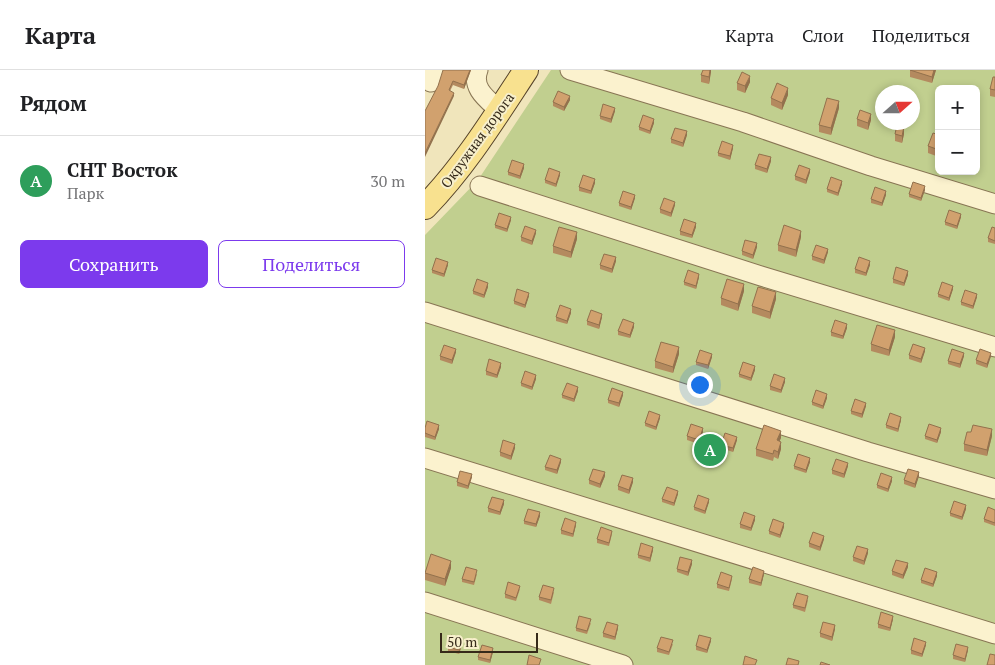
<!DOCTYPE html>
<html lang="ru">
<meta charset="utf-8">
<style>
:root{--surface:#fff;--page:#f6f6f6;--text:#202124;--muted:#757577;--line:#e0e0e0;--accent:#7c3aed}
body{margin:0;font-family:"PT Serif",serif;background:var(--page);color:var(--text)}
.controls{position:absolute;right:15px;top:15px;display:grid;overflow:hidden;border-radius:8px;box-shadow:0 2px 8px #0003}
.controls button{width:45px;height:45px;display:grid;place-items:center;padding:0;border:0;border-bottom:1px solid var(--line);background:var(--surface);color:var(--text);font:25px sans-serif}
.compass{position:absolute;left:450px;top:15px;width:45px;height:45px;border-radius:50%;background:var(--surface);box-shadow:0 2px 8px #0003;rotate:69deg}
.scale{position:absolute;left:15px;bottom:12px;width:98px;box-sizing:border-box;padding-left:5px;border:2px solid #362a1a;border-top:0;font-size:14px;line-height:18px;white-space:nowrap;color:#362a1a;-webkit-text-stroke:4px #f7efcb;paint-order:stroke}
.you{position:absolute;left:274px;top:314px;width:18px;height:18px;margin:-12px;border:4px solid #fff;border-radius:50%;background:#1a73e8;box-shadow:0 0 0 8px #1a73e833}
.badge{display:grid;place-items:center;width:32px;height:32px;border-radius:50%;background:var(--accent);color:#fff;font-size:16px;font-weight:700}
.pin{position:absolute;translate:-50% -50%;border:2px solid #fff;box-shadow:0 1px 5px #0006}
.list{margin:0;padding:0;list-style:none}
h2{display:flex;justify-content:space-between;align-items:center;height:65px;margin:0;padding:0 20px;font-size:21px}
h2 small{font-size:16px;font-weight:400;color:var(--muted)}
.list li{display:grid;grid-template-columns:32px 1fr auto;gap:15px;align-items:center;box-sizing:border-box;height:90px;padding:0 20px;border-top:1px solid var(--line)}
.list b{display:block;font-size:19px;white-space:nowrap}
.list p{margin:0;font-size:16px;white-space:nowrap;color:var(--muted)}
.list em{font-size:16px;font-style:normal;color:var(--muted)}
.actions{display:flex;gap:10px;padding:15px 20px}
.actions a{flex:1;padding:11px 0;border:1px solid var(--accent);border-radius:8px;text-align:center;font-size:18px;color:var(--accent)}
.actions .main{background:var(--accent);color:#fff}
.map{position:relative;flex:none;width:570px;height:595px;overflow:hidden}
header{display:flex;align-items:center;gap:30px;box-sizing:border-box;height:70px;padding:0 25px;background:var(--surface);border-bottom:1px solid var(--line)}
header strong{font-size:24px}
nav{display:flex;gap:28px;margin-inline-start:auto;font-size:18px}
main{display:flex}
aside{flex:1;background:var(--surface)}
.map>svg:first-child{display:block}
.green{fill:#c1cf8f;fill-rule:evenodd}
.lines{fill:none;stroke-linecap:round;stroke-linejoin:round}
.minor-casing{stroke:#887554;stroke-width:21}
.major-casing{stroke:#554229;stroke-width:26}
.minor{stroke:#fbf2ce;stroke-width:19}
.major{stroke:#f8e18f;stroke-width:24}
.wall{fill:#b48a5f}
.shaded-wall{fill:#92714d}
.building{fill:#d1a16e;stroke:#92714d}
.labels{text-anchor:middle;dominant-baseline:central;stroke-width:4;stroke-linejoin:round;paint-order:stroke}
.street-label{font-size:14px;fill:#362a1a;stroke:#f7efcb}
</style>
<header>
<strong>Карта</strong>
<nav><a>Карта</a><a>Слои</a><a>Поделиться</a></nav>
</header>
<main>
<aside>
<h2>Рядом<small></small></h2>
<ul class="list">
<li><span class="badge" style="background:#2e9e5b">A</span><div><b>СНТ Восток</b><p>Парк</p></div><em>30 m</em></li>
</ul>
<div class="actions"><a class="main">Сохранить</a><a>Поделиться</a></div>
</aside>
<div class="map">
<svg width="570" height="595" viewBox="0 0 570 595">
<rect width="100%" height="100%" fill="#f0e5bb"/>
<path class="green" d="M126 0H570V595H0V165L53 110ZM514 19H551V101H514ZM458 22H488V52H458Z"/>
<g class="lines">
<defs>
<path id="minor" d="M53 0C46 18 62 29 74 40
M145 0 318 52 446 96 570 134
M6 12 10 0
M55 116 336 206 570 277
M0 242 443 382 570 419
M0 388 570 564
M0 532 198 595"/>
<path id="major" d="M0 137C40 96 70 47 101 0"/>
</defs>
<use href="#minor" class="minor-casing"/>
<use href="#major" class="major-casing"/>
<use href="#minor" class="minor"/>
<use href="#major" class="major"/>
</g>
<path class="wall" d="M46 0 39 19 28 15 25 21 29 26 13 16Z
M286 0 284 14 276 12V5Z
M485 0H511L507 13 485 7Z
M570 7V27L565 26V19Z
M325 12 320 23 312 20V13Z
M363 25 357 40 346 35V28Z
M145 30 139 41 128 36V32Z
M414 38 406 65 394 62V55Z
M190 41 186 53 175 49V46Z
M432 49 446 50 443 60 432 56Z
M229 53 225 64 214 60V57Z
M470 64H479L477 73 470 71Z
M262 65 258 77 246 73V69Z
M514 65V87L503 83V76Z
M308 78 305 90 293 86V83Z
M346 91 342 103 330 99V95Z
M99 98 95 109 83 105V102Z
M385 102 381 114 370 110V106Z
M135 105 131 117 120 113V110Z
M170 113 166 124 154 121V117Z
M417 114 413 126 402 122V119Z
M500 120 496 131 484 127V124Z
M461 125 457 136 446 133V129Z
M210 128 206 140 194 136V133Z
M250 135 246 147 235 143V139Z
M536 147 532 159 520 155V152Z
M86 150 82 162 70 158V155Z
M271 157 267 168 255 165V161Z
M570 158V174L563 172V168Z
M111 163 107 175 96 171V167Z
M376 167 371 187 353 181V175Z
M152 169 146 188 128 183V176Z
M332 177 328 189 317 185V181Z
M403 182 399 194 387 190V186Z
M191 191 187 203 175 199V195Z
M23 195 19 207 7 203V200Z
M445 195 441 206 430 203V199Z
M483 205 479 216 468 213V209Z
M274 207 271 219 259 215V212Z
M63 217 59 228 48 224V221Z
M528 219 524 231 513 227V224Z
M319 221 313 241 296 235V228Z
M104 226 100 238 89 234V231Z
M552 227 548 239 536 235V232Z
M351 229 345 249 327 243V236Z
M146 243 142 254 131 251V247Z
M177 247 174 259 162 255V251Z
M209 257 205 268 193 265V261Z
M422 258 418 269 406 266V262Z
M470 267 464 286 446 281V274Z
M500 281 496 293 484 289V285Z
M31 282 27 294 15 290V286Z
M254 284 248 303 230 298V291Z
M539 286 535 298 523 294V291Z
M566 286 562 298 551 294V290Z
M287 287 283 299 271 295V292Z
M76 297 72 308 61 305V301Z
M330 300 326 311 314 307V304Z
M111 309 107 320 96 316V313Z
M360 312 356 323 345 320V316Z
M153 321 149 332 137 328V325Z
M198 325 194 337 183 333V330Z
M402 328 398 339 387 335V332Z
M441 336 437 348 426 344V341Z
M235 348 231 360 220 356V353Z
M476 350 473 362 461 358V355Z
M0 358 14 359 10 370 0 367Z
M278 362 274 374 262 370V366Z
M516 362 512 373 500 369V366Z
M567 366 562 386 539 381V374Z
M356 368 354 371 356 379 353 389 349 387 348 391 331 386V379Z
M312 370 308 382 296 378V375Z
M90 378 86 390 75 386V382Z
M136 392 132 404 120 400V397Z
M385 392 381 403 369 399V396Z
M423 396 419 408 407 404V400Z
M180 406 175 418 164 414V410Z
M494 406 490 418 479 414V410Z
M47 407 43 419 32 416V412Z
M467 411 463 422 452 418V415Z
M208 412 204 424 193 420V416Z
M253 424 249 436 237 432V429Z
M284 432 280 444 269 440V437Z
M79 434 75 445 63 442V438Z
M541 439 537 450 525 446V443Z
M570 440V456L559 452V449Z
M115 446 111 457 99 454V451Z
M330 450 326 461 315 458V454Z
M151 455 148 467 136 464V460Z
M359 457 355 468 344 464V461Z
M187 464 184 476 172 473V469Z
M399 469 395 481 384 477V473Z
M228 480 225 492 213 488V485Z
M443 483 439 495 428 491V487Z
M267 494 263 506 252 502V499Z
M483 497 478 509 467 505V501Z
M26 498 20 516 0 510V503Z
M52 504 49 515 37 512V509Z
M339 504 336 516 324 513V509Z
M512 506 508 517 496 513V510Z
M307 509 304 521 292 518V514Z
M95 519 91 531 80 528V524Z
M129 522 126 534 114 530V527Z
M383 530 380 542 368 538V535Z
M468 549 465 561 453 558V554Z
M166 553 162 564 151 561V558Z
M193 558 190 570 178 567V563Z
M410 559 407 571 395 567V563Z
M286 571 282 583 271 580V576Z
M38 572 34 584 23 581V577Z
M248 574 244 585 232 582V578Z
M501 575 497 587 486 584V580Z
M543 580 540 592 528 589V585Z
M68 582 65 593 53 590V587Z"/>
<path class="shaded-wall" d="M45 0H46L39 19V15Z
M285 0H286V2L284 14V7Z
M509 0H511L507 13V7Z
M325 6V12L320 23V16Z
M363 18V25L357 40V33Z
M29 23V26L0 87V83Z
M145 26V30L139 41V37Z
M414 31V38L406 65V58Z
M190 38V41L186 53V49Z
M446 44V50L443 60V53Z
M229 49V53L225 64V61Z
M479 57V64L477 73V66Z
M262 61V65L258 77V73Z
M308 75V78L305 90V86Z
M554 78V85L551 92V85Z
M346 87V91L342 103V99Z
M99 94V98L95 109V106Z
M385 99V102L381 114V110Z
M135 102V105L131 117V114Z
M170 109V113L166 124V121Z
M417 111V114L413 126V123Z
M500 116V120L496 131V128Z
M461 121V125L457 136V133Z
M210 125V128L206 140V137Z
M250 132V135L246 147V143Z
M536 144V147L532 159V156Z
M86 147V150L82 162V159Z
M271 153V157L267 168V165Z
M111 160V163L107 175V171Z
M376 161V167L371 187V180Z
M152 162V169L146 188V182Z
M332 173V177L328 189V185Z
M403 179V182L399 194V190Z
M191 187V191L187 203V199Z
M445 191V195L441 206V203Z
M23 192V195L19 207V204Z
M483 201V205L479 216V213Z
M274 204V207L271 219V216Z
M63 213V217L59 228V225Z
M319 214V221L313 241V234Z
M528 216V219L524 231V228Z
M351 222V229L345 249V242Z
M104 223V226L100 238V235Z
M552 224V227L548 239V236Z
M146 239V243L142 254V251Z
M177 244V247L174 259V255Z
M209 253V257L205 268V265Z
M422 254V258L418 269V266Z
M470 260V267L464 286V280Z
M254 277V284L248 303V297Z
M500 278V281L496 293V289Z
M31 279V282L27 294V290Z
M539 283V286L535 298V294Z
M566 283V286L562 298V294Z
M287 284V287L283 299V295Z
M76 293V297L72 308V305Z
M330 296V300L326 311V308Z
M111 305V309L107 320V317Z
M360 308V312L356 323V320Z
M153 317V321L149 332V329Z
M198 322V325L194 337V333Z
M402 324V328L398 339V336Z
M441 333V336L437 348V344Z
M235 345V348L231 360V357Z
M476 347V350L473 362V359Z
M14 355V359L10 370V367Z
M278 358V362L274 374V370Z
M516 358V362L512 373V370Z
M567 359V366L562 386V380Z
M356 361V368L352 377V370Z
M312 367V370L308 382V378Z
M356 372V379L353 389V382Z
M90 374V378L86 390V386Z
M385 388V392L381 403V400Z
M136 389V392L132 404V400Z
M423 393V396L419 408V404Z
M180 402V406L175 418V414Z
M494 402V406L490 418V414Z
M47 404V407L43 419V416Z
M467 407V411L463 422V419Z
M208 408V412L204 424V420Z
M253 421V424L249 436V433Z
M284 429V432L280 444V441Z
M79 430V434L75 445V442Z
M541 435V439L537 450V447Z
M115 442V446L111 457V454Z
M330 446V450L326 461V458Z
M151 452V455L148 467V464Z
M359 453V457L355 468V465Z
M399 466V469L395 481V477Z
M228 477V480L225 492V488Z
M443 479V483L439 495V491Z
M267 490V494L263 506V502Z
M26 491V498L20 516V509Z
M483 493V497L478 509V505Z
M339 501V504L336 516V513Z
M512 502V506L508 517V514Z
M468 546V549L465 561V558Z
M193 555V558L190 570V567Z
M410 555V559L407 571V567Z
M286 568V571L282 583V580Z
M38 569V572L34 584V580Z
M501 572V575L497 587V584Z
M543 577V580L540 592V589Z
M68 578V582L65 593V590Z"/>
<path class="building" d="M18 0H45L39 15 28 11 24 20 29 23 0 83V41L13 16Z
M278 0H285L284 7 276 5Z
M485 0H509L507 7Z
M317 2 325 6 320 16 312 13Z
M568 7H570V20L565 19Z
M352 13 363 18 357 33 346 28Z
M133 21 145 26 139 37 128 32Z
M402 28 414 31 406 58 394 55Z
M178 34 190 38 186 49 175 46Z
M435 40 446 44 443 53 432 49Z
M218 45 229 49 225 61 214 57Z
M472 55 479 57 477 66 470 64Z
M250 58 262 61 258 73 246 69Z
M508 63 514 65V80L503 76Z
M297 71 308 75 305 86 293 83Z
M551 77 554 78 551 85Z
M334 84 346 87 342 99 330 95Z
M87 90 99 94 95 106 83 102Z
M374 95 385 99 381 110 370 106Z
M124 98 135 102 131 114 120 110Z
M158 105 170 109 166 121 154 117Z
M406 107 417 111 413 123 402 119Z
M488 112 500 116 496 128 484 124Z
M450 117 461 121 457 133 446 129Z
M198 121 210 125 206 137 194 133Z
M239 128 250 132 246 143 235 139Z
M524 140 536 144 532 156 520 152Z
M74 143 86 147 82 159 70 155Z
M259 149 271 153 267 165 255 161Z
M359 155 376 161 371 180 353 175Z
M100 156 111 160 107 171 96 167Z
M134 157 152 162 146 182 128 176Z
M567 157 570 158V171L563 168Z
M320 170 332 173 328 185 317 181Z
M391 175 403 179 399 190 387 186Z
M179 184 191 187 187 199 175 195Z
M434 187 445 191 441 203 430 199Z
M11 188 23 192 19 204 7 200Z
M471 197 483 201 479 213 468 209Z
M263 200 274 204 271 216 259 212Z
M52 209 63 213 59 225 48 221Z
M302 209 319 214 313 234 296 228Z
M517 212 528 216 524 228 513 224Z
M333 217 351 222 345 242 327 236Z
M92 219 104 223 100 235 89 231Z
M540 220 552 224 548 236 536 232Z
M135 235 146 239 142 251 131 247Z
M166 240 177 244 174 255 162 251Z
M198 249 209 253 205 265 193 261Z
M410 250 422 254 418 266 406 262Z
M452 255 470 260 464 280 446 274Z
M236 272 254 277 248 297 230 291Z
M488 274 500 278 496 289 484 285Z
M19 275 31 279 27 290 15 286Z
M527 279 539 283 535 294 523 291Z
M555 279 566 283 562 294 551 290Z
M275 280 287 284 283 295 271 292Z
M64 289 76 293 72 305 61 301Z
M318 292 330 296 326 308 314 304Z
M100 301 111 305 107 317 96 313Z
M349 304 360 308 356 320 345 316Z
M142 313 153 317 149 329 137 325Z
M187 318 198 322 194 333 183 330Z
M391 320 402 324 398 336 387 332Z
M430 329 441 333 437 344 426 341Z
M224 341 235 345 231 357 220 353Z
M465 343 476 347 473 359 461 355Z
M2 351 14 355 10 367 0 363V358Z
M266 354 278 358 274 370 262 366Z
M504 354 516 358 512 370 500 366Z
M339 355 356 361 352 370 356 372 353 382 349 380 348 384 331 379Z
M548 355 567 359 562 380 539 374 542 362H546Z
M300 363 312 367 308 378 296 375Z
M78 370 90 374 86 386 75 382Z
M373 384 385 388 381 400 369 396Z
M125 385 136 389 132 400 120 397Z
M411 389 423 393 419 404 407 400Z
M168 399 180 402 175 414 164 410Z
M483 399 494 402 490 414 479 410Z
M35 401 47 404 43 416 32 412Z
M456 403 467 407 463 419 452 415Z
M197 405 208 408 204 420 193 416Z
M242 417 253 421 249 433 237 429Z
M273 425 284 429 280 441 269 437Z
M67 427 79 430 75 442 63 438Z
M529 431 541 435 537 447 525 443Z
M563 437 570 440V453L559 449Z
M103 439 115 442 111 454 99 451Z
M319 442 330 446 326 458 315 454Z
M140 448 151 452 148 464 136 460Z
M348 449 359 453 355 465 344 461Z
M176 457 187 461 184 473 172 469Z
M388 462 399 466 395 477 384 473Z
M216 473 228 477 225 488 213 485Z
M432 476 443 479 439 491 428 487Z
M6 484 26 491 20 509 0 503Z
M255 487 267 490 263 502 252 499Z
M471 490 483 493 478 505 467 501Z
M41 497 52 500 49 512 37 509Z
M328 497 339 501 336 513 324 509Z
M500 498 512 502 508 514 496 510Z
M296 502 307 506 304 518 292 514Z
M83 512 95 516 91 528 80 524Z
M118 515 129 518 126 530 114 527Z
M372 523 383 526 380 538 368 535Z
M456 542 468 546 465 558 453 554Z
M154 546 166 549 162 561 151 558Z
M182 552 193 555 190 567 178 563Z
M398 552 410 555 407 567 395 563Z
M26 565 38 569 34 580 23 577Z
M274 565 286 568 282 580 271 576Z
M236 567 248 570 244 582 232 578Z
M489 568 501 572 497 584 486 580Z
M531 574 543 577 540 589 528 585Z
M57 575 68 578 65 590 53 587Z
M565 584 570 585V595H562Z
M104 585 116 589 114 595H102Z
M320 586 332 590 330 595H318Z
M363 588 374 591 373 595H361Z
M396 592 405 595H395Z"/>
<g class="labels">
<g class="street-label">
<text transform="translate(52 70) rotate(-54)">Окружная дорога</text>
</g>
</g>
</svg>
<div class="controls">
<button>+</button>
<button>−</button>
</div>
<svg class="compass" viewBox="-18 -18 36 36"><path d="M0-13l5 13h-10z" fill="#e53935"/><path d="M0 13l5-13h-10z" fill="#757577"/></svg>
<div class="scale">50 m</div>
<div class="you"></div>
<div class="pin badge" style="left:285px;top:380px;background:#2e9e5b">A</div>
</div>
</main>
